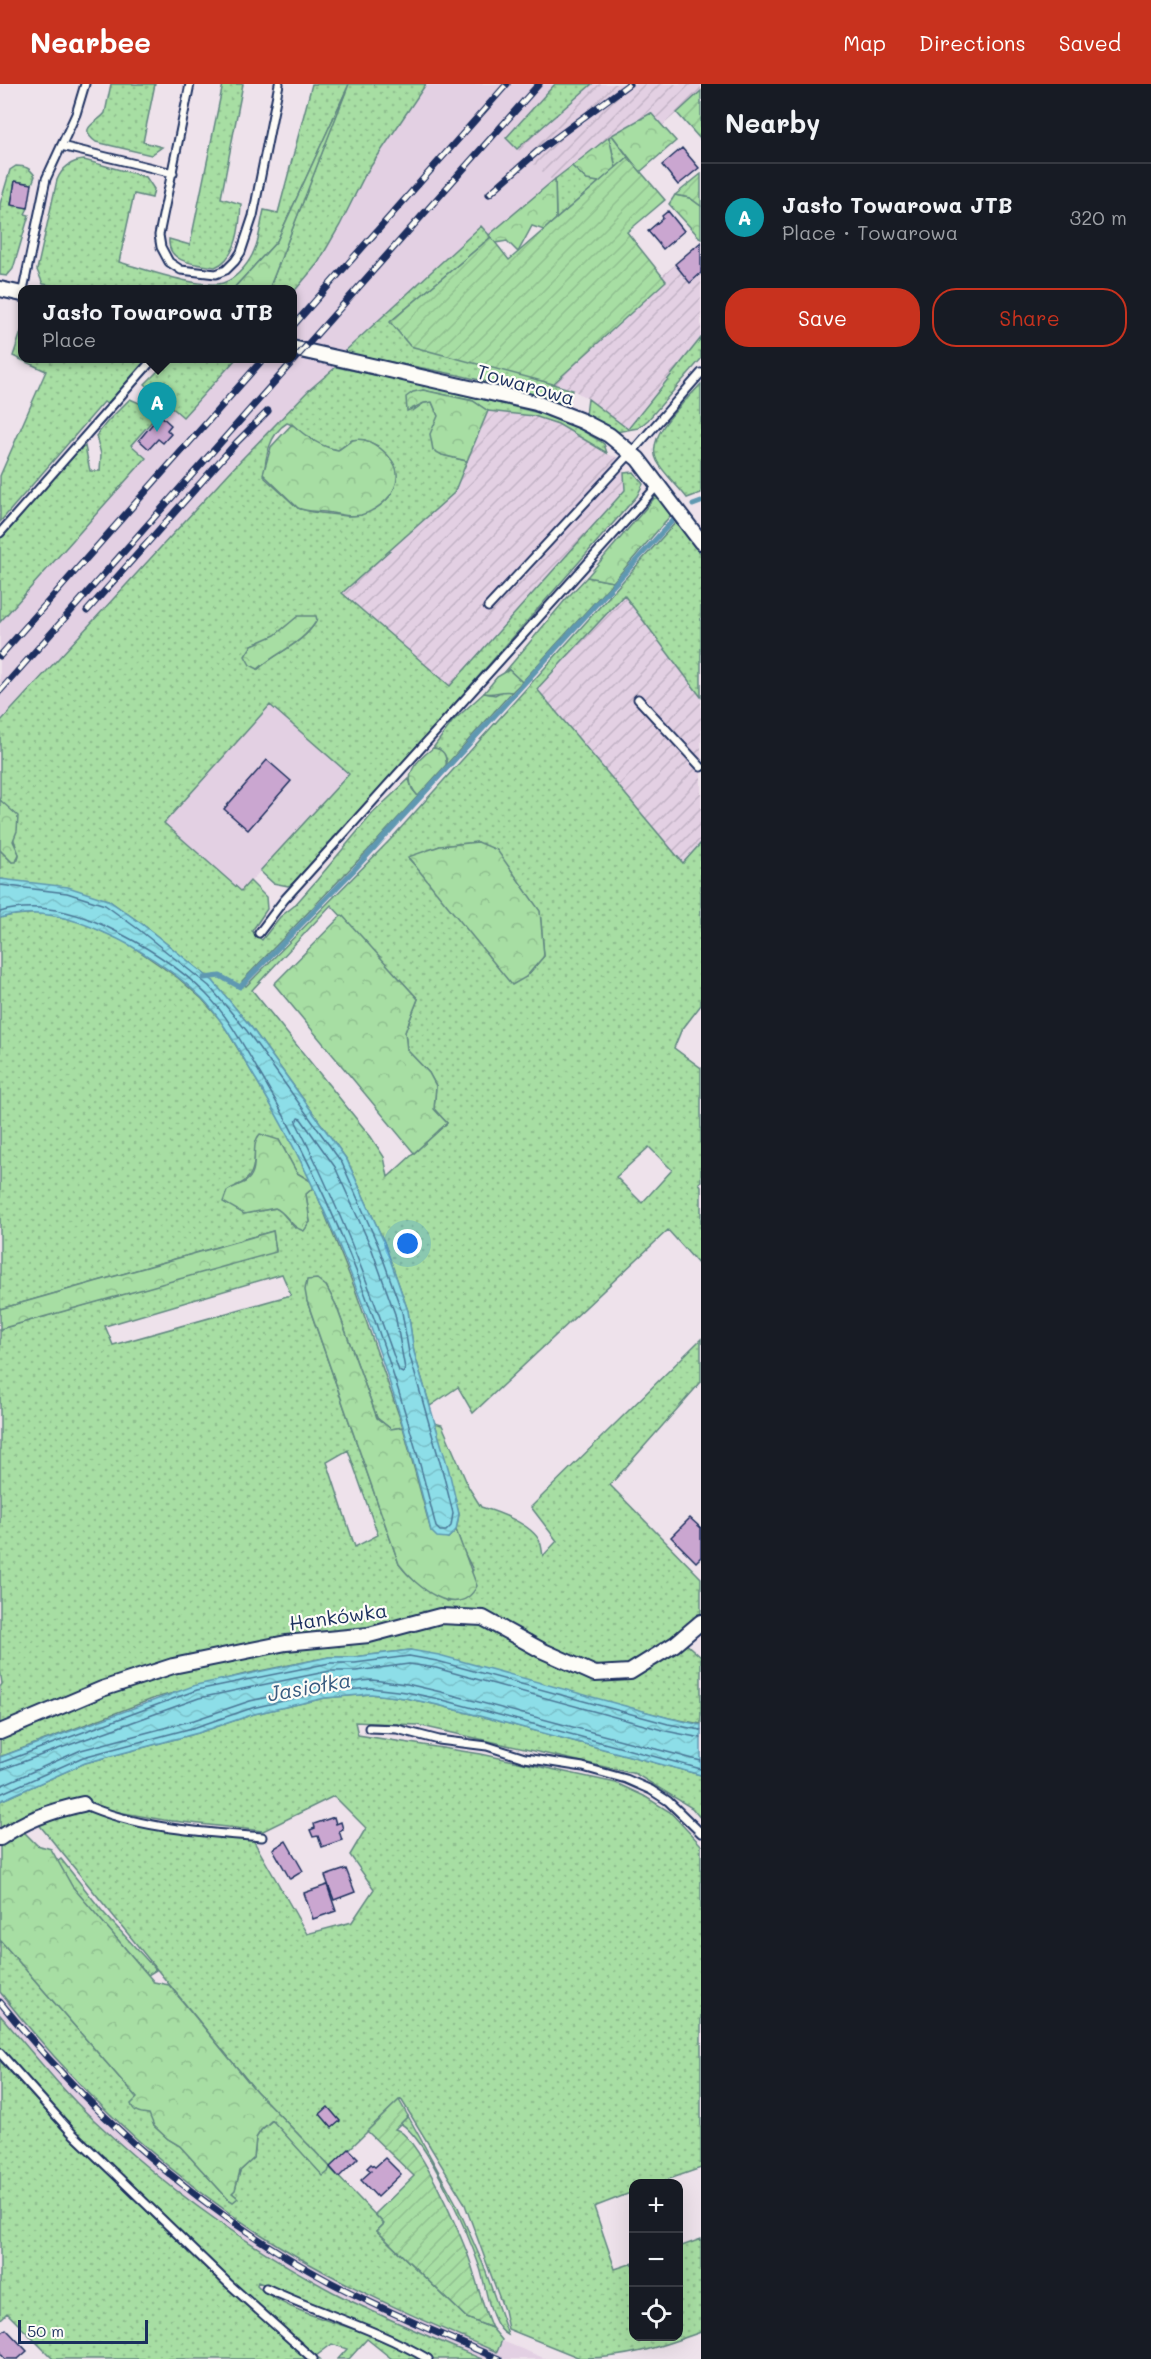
<!DOCTYPE html>
<meta charset="utf-8">
<style>
:root{--surface:#171b24;--page:#20242c;--text:#f1f3f6;--muted:#9ea1a6;--line:#363941;--accent:#c8321e}
body{margin:0;font-family:Mali,sans-serif;background:var(--page);color:var(--text)}
.controls{position:absolute;right:18px;bottom:18px;display:grid;overflow:hidden;border-radius:12px;box-shadow:0 6px 24px #0002}
.controls button{width:54px;height:54px;display:grid;place-items:center;padding:0;border:0;border-bottom:2px solid var(--line);background:var(--surface);color:var(--text);font:30px sans-serif}
.scale{position:absolute;left:18px;bottom:15px;width:130px;box-sizing:border-box;padding-left:6px;border:3px solid #1b2f5e;border-top:0;font-size:16px;line-height:21px;white-space:nowrap;color:#1b2f5e;-webkit-text-stroke:4px #fdfcf7;paint-order:stroke}
.you{position:absolute;left:408px;top:1160px;width:21px;height:21px;margin:-15px;border:4px solid #fff;border-radius:50%;background:#1a73e8;box-shadow:0 0 0 9px #1a73e833}
.badge{display:grid;place-items:center;width:39px;height:39px;border-radius:50%;background:var(--accent);color:#fff;font-size:20px;font-weight:700}
.pin{position:absolute;translate:-50% -50px;filter:drop-shadow(0 2px 3px #0008)}
.pin::after{content:'';position:absolute;top:32px;width:21px;height:18px;background:inherit;clip-path:polygon(0 0,100% 0,50% 100%)}
.popup{position:absolute;left:18px;top:201px;width:279px;height:78px;box-sizing:border-box;display:grid;place-content:center;border-radius:12px;background:var(--surface);filter:drop-shadow(0 2px 4px #0005);font-size:20px;white-space:nowrap;color:var(--muted)}
.popup b{font-size:22px;color:var(--text)}
.popup::after{content:'';position:absolute;left:50%;top:100%;margin-left:-12px;border:12px solid transparent;border-top-color:var(--surface)}
.list{margin:0;padding:0;list-style:none}
h2{display:flex;justify-content:space-between;align-items:center;height:78px;margin:0;padding:0 24px;font-size:26px}
h2 small{font-size:20px;font-weight:400;color:var(--muted)}
.list li{display:grid;grid-template-columns:39px 1fr auto;gap:18px;align-items:center;box-sizing:border-box;height:108px;padding:0 24px;border-top:2px solid var(--line)}
.list b{display:block;font-size:22px;white-space:nowrap}
.list p{margin:0;font-size:20px;white-space:nowrap;color:var(--muted)}
.list em{font-size:20px;font-style:normal;color:var(--muted)}
.actions{display:flex;gap:12px;padding:18px 24px}
.actions a{flex:1;padding:14px 0;border:2px solid var(--accent);border-radius:24px;text-align:center;font-size:21px;color:var(--accent)}
.actions .main{background:var(--accent);color:#fff}
.icon{flex:none;width:33px;height:33px;fill:none;stroke:currentColor;stroke-width:2;stroke-linecap:round;stroke-linejoin:round}
.map{position:relative;flex:none;width:701px;height:2275px;overflow:hidden}
header{display:flex;align-items:center;gap:36px;box-sizing:border-box;height:84px;padding:0 30px;background:var(--accent);color:#fff}
header strong{font-size:28px}
nav{display:flex;gap:33px;margin-inline-start:auto;font-size:21px}
main{display:flex}
aside{flex:1;background:var(--surface)}
.map>svg:first-child{display:block}
.built{fill:#e3d0e3}
.industrial{fill:url(#industrial-furrows)}
.grass{fill:url(#grass-dots);stroke:#618680;stroke-width:1.5;fill-rule:evenodd}
.forest{fill:url(#forest-crowns);stroke:#618680;stroke-width:1.5}
.garden{fill:url(#garden-furrows);stroke:#618680;stroke-width:1.5}
.water{fill:url(#water-waves);stroke:#5f98b1;stroke-width:1.5}
.lines{fill:none;stroke-linecap:round;stroke-linejoin:round}
.shore{stroke:#497595;stroke-width:1.5}
.stream{stroke:#5f98b1;stroke-width:5}
.building{fill:#caa6d0;stroke:#1b2f5e;stroke-width:1.5}
.service-casing{stroke:#1b2f5e;stroke-width:11}
.minor-casing{stroke:#1b2f5e;stroke-width:18}
.service{stroke:#fdfcf7;stroke-width:7}
.minor{stroke:#fdfcf7;stroke-width:14}
.rail-casing{stroke:#1b2f5e;stroke-width:7}
.rail{stroke:#fdfcf7;stroke-width:4.5;stroke-dasharray:14;stroke-linecap:butt}
.labels{text-anchor:middle;dominant-baseline:central;stroke-width:4.5;stroke-linejoin:round;paint-order:stroke}
.street-label{font-size:20px;fill:#1b2f5e;stroke:#fdfcf7}
.water-label{font-size:21px;font-style:italic;fill:#385b80;stroke:#fdfcf7}
</style>
<header>
<strong>Nearbee</strong>
<nav><a>Map</a><a>Directions</a><a>Saved</a></nav>
</header>
<main>
<div class="map">
<svg width="701" height="2275" viewBox="0 0 701 2275">
<defs>
<pattern id="industrial-furrows" width="10" height="10" patternUnits="userSpaceOnUse" patternTransform="scale(1.5)"><rect width="10" height="10" fill="#e3d0e3"/><path d="M-1 1l2-2M0 10L10 0M9 11l2-2" fill="none" stroke="#c2b3c5"/></pattern>
<pattern id="grass-dots" width="8" height="8" patternUnits="userSpaceOnUse" patternTransform="scale(1.5)"><rect width="8" height="8" fill="#a7dea3"/><path d="M2 2h.1M6 6h.1" fill="none" stroke="#8fbf8f" stroke-width="1.8" stroke-linecap="round"/></pattern>
<pattern id="forest-crowns" width="20" height="18" patternUnits="userSpaceOnUse" patternTransform="scale(1.5)"><rect width="20" height="18" fill="#a7dea3"/><path d="M2 6a3 3 0 1 1 6 0M12 15a3 3 0 1 1 6 0" fill="none" stroke="#8fbf8f"/></pattern>
<pattern id="garden-furrows" width="10" height="10" patternUnits="userSpaceOnUse" patternTransform="scale(1.5)"><rect width="10" height="10" fill="#a7dea3"/><path d="M-1 1l2-2M0 10L10 0M9 11l2-2" fill="none" stroke="#8fbf8f"/></pattern>
<pattern id="water-waves" width="16" height="10" patternUnits="userSpaceOnUse" patternTransform="scale(1.5)"><rect width="16" height="10" fill="#8ddee8"/><path d="M0 5q4-4 8 0t8 0" fill="none" stroke="#79bfc9"/></pattern>
</defs>
<rect width="100%" height="100%" fill="#eee2eb"/>
<filter id="ink" filterUnits="userSpaceOnUse"><feTurbulence type="fractalNoise" baseFrequency=".0167" numOctaves="2"/><feDisplacementMap in="SourceGraphic" scale="12" xChannelSelector="R" yChannelSelector="G"/><feConvolveMatrix kernelMatrix="1 2 1 2 8 2 1 2 1" color-interpolation-filters="sRGB"/></filter>
<g filter="url(#ink)">
<path class="built" d="M426 0H555L506 54 517 64 592 0H701V7L662 42 651 30 610 52 553 97 308 307 241 376 0 638V538L146 374 130 362 167 320 183 333 236 275 292 274V210L318 179 340 141 365 91Z
M270 621 349 690 241 808 164 739Z
M0 1900 339 2190 546 2275H461L332 2213 192 2125 91 2038 0 1936Z"/>
<path class="industrial" d="M592 0H701V7L662 42 651 30 610 52 553 97 517 65Z
M701 158V254L627 345 588 315 573 306 553 300 665 197 662 192Z
M488 327 534 332 558 340 610 371 623 375 625 406 450 603 342 508 454 409Z
M624 511 701 613V759L683 780 537 605Z"/>
<path class="grass" d="M111 0H155L143 58 162 63 151 71 96 58C76 43 98 39 105 29Z
M223 0H243L221 114 241 120C240 140 238 174 215 183 198 180 167 180 169 155L190 161Z
M312 0H426L365 91 340 141 318 179 292 210V206L269 205 345 9 277 157 233 205H74L43 200 37 186 57 96C62 84 71 77 84 76L146 93 154 105 152 114 134 110 119 178C141 184 203 206 223 199 238 194 251 177 256 162 260 151 261 138 264 126L278 129Z
M555 0H592L517 65 506 54Z
M612 51 628 73 616 84 609 53Z
M16 82C25 82 30 84 35 92L32 100 15 97 11 120 28 124 25 130 29 131 13 185 7 192 0 191V120L10 86Z
M572 82 587 96 599 98 556 135 555 95Z
M481 142 491 153 391 237 526 292 573 306 559 319C490 294 414 283 343 269Z
M22 245V274L150 275 107 320 104 318 0 438V392L46 287 13 272Z
M701 254V275L648 336 638 344 616 348 586 331 588 315 628 345Z
M170 275V274L236 275 183 333 145 300Z
M336 283 425 301 547 331 573 341 600 357 604 360 607 369 558 340 534 332 488 327 473 317 423 306 414 326 424 319 432 318 438 332 442 371 467 377 454 409 342 509 450 602 625 406 624 389 634 388 643 400 637 412 377 708 292 800 288 802 273 799 260 787 349 690 270 621 164 739 241 807 250 797 266 813 267 825 252 847 262 856 280 833 294 822 317 796 373 729 409 695 412 705 418 712 376 758 242 897 246 902 390 756 677 437 701 470V613L624 511 537 605 683 779 701 759V921L681 947 674 964 701 984V1097L699 1099 701 1102V1183L668 1146 473 1329 458 1303 430 1322 414 1268 408 1227 384 1158 347 1076 251 943 213 897 142 840 108 816 0 795V766L12 778 18 776 19 771 0 715V638L241 376 308 307ZM287 339C294 341 297 345 303 350 313 358 326 364 338 366L352 356H365L378 362 391 411 383 419 361 431 347 432 312 428 298 424 265 394C264 375 270 349 287 339ZM317 536C302 561 278 567 258 585L252 561ZM478 758 511 786 540 828 544 872 526 893 408 774 440 762ZM331 821 418 915 405 948 407 966 429 989 436 1002 434 1025 447 1039 388 1093 384 1073 371 1053 252 906ZM649 1063 672 1086 642 1119 616 1093Z
M701 300V409L687 414C678 402 664 390 657 377 644 352 685 318 701 300Z
M130 315 160 328 131 361 146 374 0 538V454L68 376 85 362 90 387H100L101 370 96 352 107 338Z
M587 493 613 498 522 598 509 586 504 589 566 515Z
M504 606 512 608 446 681V674L439 665 433 664 453 637 484 609 495 611Z
M41 829 79 837 126 858 178 894 202 915 222 938 279 1034 312 1098 297 1089 279 1056 255 1067C254 1084 253 1095 236 1102L244 1130 275 1124 279 1125 295 1144 310 1138 306 1110 314 1103 355 1205 403 1343 391 1345 377 1334 336 1221 326 1202 307 1217 399 1480C412 1498 430 1508 449 1518L473 1486 463 1466 456 1446 459 1430 435 1339 442 1341 469 1404 481 1423C498 1428 532 1440 540 1458 542 1462 542 1468 543 1472L557 1457 531 1423 701 1255V1298L610 1401 701 1494V1529L694 1537 629 1583 617 1585 590 1582 503 1538 474 1526 442 1525 368 1547 183 1576 0 1644V1603L2 1600 0 1585V1245L276 1167 273 1147 0 1225V834L13 831ZM282 1190 291 1211 113 1261 105 1242ZM348 1366 378 1451 355 1463 327 1378Z
M437 1537 484 1539 613 1593 684 1558 701 1573V1640L669 1634 410 1566 354 1573H329L245 1590 155 1614 0 1673V1652L81 1617 176 1585Z
M371 1610 405 1614 438 1621 701 1691V1735L692 1724 636 1690 417 1641 355 1638 358 1651 481 1670 616 1699 644 1712 670 1728 701 1761V2084L658 2099 634 2100 633 2108 594 2123 615 2185 633 2179 634 2252H678L679 2163 701 2155V2248C659 2263 625 2275 580 2274L508 2245 504 2226 464 2118 401 2015 330 2084 384 2140 377 2147 389 2159 467 2234 492 2244 502 2256 497 2268C433 2241 369 2213 308 2179 188 2111 85 2016 0 1908V1856L137 2014 152 2033 154 2042 168 2055 180 2062 228 2115 236 2112 232 2109 235 2105 240 2087 254 2074 256 2054 261 2046 273 2036 323 2091 330 2083 256 2007 37 1738 80 1724 229 1755 253 1756 307 1850 352 1838 374 1805 350 1771 366 1744 334 1712 263 1747 164 1736 112 1727 81 1717 0 1750V1717L85 1679 198 1649 254 1630 325 1614Z
M61 1775 103 1828 156 1886 148 1891 72 1803 57 1778Z
M0 1931C31 1967 60 2004 94 2036 165 2103 247 2162 333 2208 381 2233 432 2254 482 2275H434L395 2253 258 2198 257 2201C279 2225 341 2240 372 2251 389 2257 406 2266 422 2275H392L367 2255 349 2275H338L347 2265 332 2260 316 2272 320 2275H316L209 2177 81 2053 0 1965Z
M0 1977 93 2075 210 2188 308 2275H53L7 2229 0 2236Z
M408 2032 457 2121 483 2180 508 2251C490 2243 486 2202 480 2184 469 2152 428 2055 400 2039Z"/>
<path class="forest" d="M349 0 269 205H233L277 157Z
M651 29 676 57 640 88 612 51Z
M609 53 616 84 599 98 587 96 572 82Z
M555 95 556 135 544 146 532 142 518 168 507 157 496 159 489 151Z
M675 111 690 114 701 122V155L669 120Z
M423 306 473 317 488 327 467 377 442 371 433 366 430 350 438 332 432 318 424 319 407 327 406 313 413 308Z
M292 340C305 352 320 363 338 366 343 364 348 358 353 356 369 351 396 373 397 389 399 409 379 426 361 431 349 434 337 429 325 428 315 427 307 428 298 424L263 390 271 363Z
M657 411 671 431 613 498 587 493Z
M298 532H316L317 536C302 561 278 567 258 585L250 581 245 572 252 561 275 551Z
M509 586 522 598 512 608C501 606 495 611 484 609L497 593Z
M433 664C443 665 447 671 446 681L418 712C400 693 416 677 433 664Z
M0 716 18 732 17 747 13 757 19 770 16 778H12L0 766Z
M478 758 497 766 540 827 544 872 526 893 512 901 408 773 440 762Z
M342 831 418 915 405 948 407 966 429 989 436 1002 434 1025 447 1039 414 1069 274 900Z
M260 1050 279 1056 297 1089 312 1098 314 1103 306 1110 310 1138 304 1147C290 1143 287 1129 275 1124L244 1130 223 1118 227 1107C233 1103 239 1101 245 1098 262 1087 248 1063 260 1050Z
M273 1147 276 1168 0 1245V1225Z
M317 1195 326 1202 336 1221 377 1334 391 1345 403 1343 431 1447 448 1454 456 1446 477 1502C458 1538 415 1502 399 1480L307 1217 305 1206 307 1196Z
M21 1745 37 1761 51 1765 72 1802 154 1898 169 1901 256 2007 330 2083 328 2088 323 2092 272 2036 261 2046 256 2054 254 2074 240 2087 235 2106 232 2109 238 2114 233 2118 228 2115 180 2062 168 2055 154 2042 149 2030C141 2029 134 2029 131 2020L137 2014 0 1856V1757Z"/>
<path class="garden" d="M701 7V56L677 29Z
M628 73 665 116 627 148 666 197 553 300 410 262 390 238 491 153 509 176Z
M701 90V122L690 114 675 111Z
M399 2016 408 2032 395 2045C417 2049 461 2151 469 2174 477 2197 482 2222 492 2244L467 2234 377 2147 384 2140 375 2130 414 2092 367 2047Z"/>
<path class="water" d="M0 795 68 803 108 816 142 840 213 897 251 943 347 1076 384 1158 408 1227 414 1268 449 1387 459 1430 456 1446 448 1454 437 1453 431 1447C395 1295 337 1131 257 997 240 969 225 938 202 914 175 888 139 864 105 849 71 833 37 824 0 834Z
M410 1566 439 1571 669 1634 701 1641V1691L438 1621 405 1614 371 1610 325 1614 254 1630 198 1649 85 1679 0 1717V1673L196 1601 329 1573H354Z"/>
<g class="lines">
<path class="shore" d="M0 801 67 809 105 821 138 845 209 902 247 947 342 1079 378 1161 402 1228 409 1269 443 1389 453 1429 451 1442 446 1447H440L436 1443C399 1289 343 1130 262 993 245 965 230 934 206 910 178 882 141 859 105 842 72 827 36 818 0 828
M298 1034 301 1035 335 1083 371 1163 395 1230 405 1285 403 1289 399 1287C370 1202 337 1118 296 1038Z
M0 1679 197 1606 330 1579H355L409 1572 437 1577 668 1640 701 1646
M0 1686 199 1614 330 1587H356L409 1580 436 1584 666 1647 701 1654
M0 1702 81 1666 194 1636 250 1617 322 1601 372 1596 407 1600 441 1608 701 1677
M0 1710 83 1673 196 1643 252 1624 323 1608 371 1604 406 1608 439 1615 701 1685"/>
<path class="stream" d="M693 421 701 418
M204 894 220 892 240 903 354 786 674 435"/>
</g>
<path class="building" d="M682 64 699 84 678 101 662 81Z
M15 97 32 100 28 124 11 121Z
M668 127 684 147 663 165 648 147 663 134 662 132Z
M701 158V189L690 199 675 180Z
M160 331 171 341 167 346 171 350 163 359 158 355 149 365 139 356Z
M267 676 291 697 248 746 224 725Z
M690 1434 701 1444V1473L696 1478 671 1453Z
M334 1733 336 1740 341 1738 343 1745 339 1747 342 1756 322 1763 318 1752 313 1753 310 1746 315 1744 314 1740Z
M286 1757 303 1787 290 1795 273 1765Z
M346 1785 355 1808 334 1816 325 1792Z
M327 1801 336 1827 313 1835 304 1809Z
M328 2023 340 2037 332 2044 320 2030Z
M349 2065 358 2074 339 2093 330 2083Z
M385 2074 401 2090 377 2113 361 2096 371 2087 367 2084 371 2080 375 2083Z
M6 2245 27 2267 18 2275H5L0 2269V2250Z"/>
<g class="lines">
<defs>
<path id="service" d="M190 0 159 151 161 163 169 178 181 186 216 190 226 186 235 177 241 168 253 132 279 0
M61 62 173 89
M23 206 46 95 76 30 85 0
M0 449 154 274
M488 523 631 369 701 289
M638 615 701 683
M259 849 284 816 659 400
M369 1644 397 1645 439 1656 487 1662 525 1674 583 1683 626 1695 651 1706 668 1717 701 1749
M83 1720C138 1745 203 1748 262 1753
M0 1969 71 2048 114 2089 228 2199 313 2275
M266 2204C319 2229 377 2245 428 2275"/>
<path id="minor" d="M0 205 22 210
M292 264 536 319 582 337 609 351 638 375 701 458
M0 1648 102 1605 173 1582 286 1559 369 1551 440 1532 483 1534 541 1566 595 1590 630 1588 675 1560 701 1538
M0 1754C25 1736 54 1726 83 1720"/>
</defs>
<use href="#service" class="service-casing"/>
<use href="#minor" class="minor-casing"/>
<use href="#service" class="service"/>
<use href="#minor" class="minor"/>
<defs>
<path id="rail" d="M489 110 538 67 629 0
M292 243 507 0
M87 527 236 359 268 327
M0 572 264 274
M0 607 539 0
M0 1918C92 2032 201 2128 330 2198 385 2227 442 2251 499 2275"/>
</defs>
<use href="#rail" class="rail-casing"/>
<use href="#rail" class="rail"/>
</g>
</g>
<g class="labels">
<g class="street-label">
<text transform="translate(526 300) rotate(16)">Towarowa</text>
<text transform="translate(338 1532) rotate(-8)">Hankówka</text>
</g>
<g class="water-label">
<text transform="translate(309 1602) rotate(-10)">Jasiołka</text>
</g>
</g>
</svg>
<div class="controls">
<button>+</button>
<button>−</button>
<button><svg class="icon" aria-label="locate" viewBox="0 0 24 24"><circle cx="12" cy="12" r="6"/><path d="M12 2v4M12 18v4M2 12h4M18 12h4"/></svg></button>
</div>
<div class="scale">50 m</div>
<div class="you"></div>
<div class="pin badge" style="left:157px;top:348px;background:#0f9aa8">A</div>
<div class="popup"><b>Jasło Towarowa JTB</b>Place</div>
</div>
<aside>
<h2>Nearby<small></small></h2>
<ul class="list">
<li><span class="badge" style="background:#0f9aa8">A</span><div><b>Jasło Towarowa JTB</b><p>Place · Towarowa</p></div><em>320 m</em></li>
</ul>
<div class="actions"><a class="main">Save</a><a>Share</a></div>
</aside>
</main>
